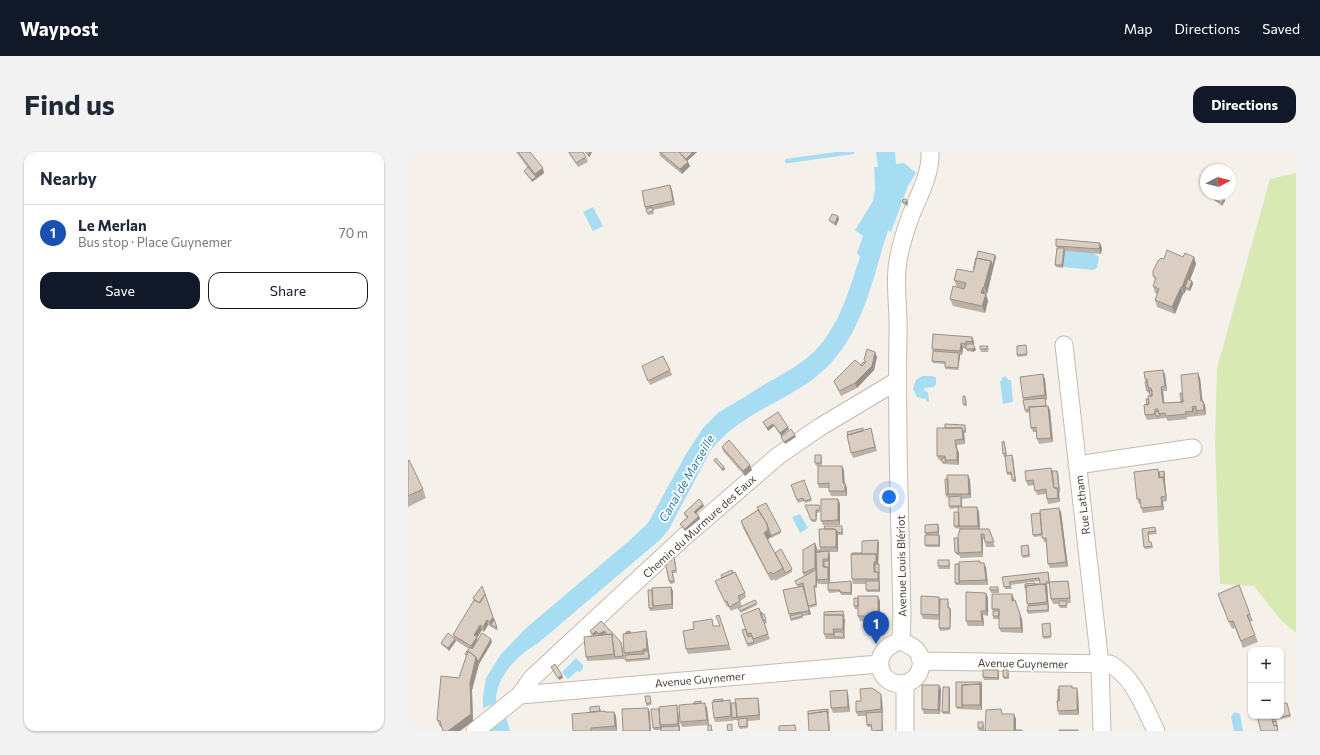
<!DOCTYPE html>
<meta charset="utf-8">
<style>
:root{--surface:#fff;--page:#f2f2f3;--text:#1f2937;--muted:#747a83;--line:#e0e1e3;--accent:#111827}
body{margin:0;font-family:Commissioner,sans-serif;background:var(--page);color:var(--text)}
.controls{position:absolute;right:12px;bottom:12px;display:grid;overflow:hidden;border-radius:8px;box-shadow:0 1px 3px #0004}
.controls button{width:36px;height:36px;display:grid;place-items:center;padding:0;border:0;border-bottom:1px solid var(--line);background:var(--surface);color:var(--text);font:20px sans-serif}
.compass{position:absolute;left:792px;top:12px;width:36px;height:36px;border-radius:50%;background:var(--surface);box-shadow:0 1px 3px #0004;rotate:83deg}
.you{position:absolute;left:481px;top:345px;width:14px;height:14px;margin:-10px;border:3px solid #fff;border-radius:50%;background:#1a73e8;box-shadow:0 0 0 6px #1a73e833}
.badge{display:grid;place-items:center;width:26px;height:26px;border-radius:50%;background:var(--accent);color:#fff;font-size:13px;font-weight:700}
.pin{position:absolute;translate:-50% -33px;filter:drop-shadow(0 1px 2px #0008)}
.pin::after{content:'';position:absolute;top:21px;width:14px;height:12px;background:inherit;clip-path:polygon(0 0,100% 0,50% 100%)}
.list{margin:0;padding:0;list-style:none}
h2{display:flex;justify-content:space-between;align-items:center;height:52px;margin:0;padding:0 16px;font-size:17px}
h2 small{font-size:13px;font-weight:400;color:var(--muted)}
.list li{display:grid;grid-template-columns:26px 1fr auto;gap:12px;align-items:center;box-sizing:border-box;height:56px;padding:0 16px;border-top:1px solid var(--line)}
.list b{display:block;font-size:15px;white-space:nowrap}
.list p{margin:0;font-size:13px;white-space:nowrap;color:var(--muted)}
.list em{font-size:13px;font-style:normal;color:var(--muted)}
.actions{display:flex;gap:8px;padding:12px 16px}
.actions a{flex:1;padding:9px 0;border:1px solid var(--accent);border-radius:12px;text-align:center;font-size:14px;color:var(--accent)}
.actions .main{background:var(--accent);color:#fff}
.map{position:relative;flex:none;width:888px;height:579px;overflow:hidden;border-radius:12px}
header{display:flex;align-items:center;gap:24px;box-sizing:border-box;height:56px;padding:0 20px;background:var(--accent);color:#fff}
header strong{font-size:19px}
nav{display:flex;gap:22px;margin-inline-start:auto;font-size:14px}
.intro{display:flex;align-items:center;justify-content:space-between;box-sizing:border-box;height:96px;padding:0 24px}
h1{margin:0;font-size:28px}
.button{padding:10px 18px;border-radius:12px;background:var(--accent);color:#fff;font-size:14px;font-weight:700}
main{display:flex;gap:24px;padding:0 24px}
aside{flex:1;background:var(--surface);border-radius:12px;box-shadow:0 1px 3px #0004}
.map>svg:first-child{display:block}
.green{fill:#d8e9b3}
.water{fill:#a7ddf2}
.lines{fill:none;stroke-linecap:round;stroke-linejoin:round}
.stream{stroke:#a7ddf2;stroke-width:4.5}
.minor-casing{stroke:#c4bab0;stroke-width:19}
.minor{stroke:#fff;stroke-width:17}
.wall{fill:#bbb1a7}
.shaded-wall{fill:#999088}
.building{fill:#dacec2;stroke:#999088}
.labels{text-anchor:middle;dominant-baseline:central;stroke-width:3.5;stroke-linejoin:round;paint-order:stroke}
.street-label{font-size:11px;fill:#4a4038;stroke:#fff}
.water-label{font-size:12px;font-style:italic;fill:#2a7d9f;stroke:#fff}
</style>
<header>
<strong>Waypost</strong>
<nav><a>Map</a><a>Directions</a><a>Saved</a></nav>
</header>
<div class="intro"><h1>Find us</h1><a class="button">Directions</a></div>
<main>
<aside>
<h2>Nearby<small></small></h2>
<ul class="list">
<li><span class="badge" style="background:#1a4fb4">1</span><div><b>Le Merlan</b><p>Bus stop · Place Guynemer</p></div><em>70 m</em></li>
</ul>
<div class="actions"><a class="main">Save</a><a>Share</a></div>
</aside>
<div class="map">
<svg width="888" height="579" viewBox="0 0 888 579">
<rect width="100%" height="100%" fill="#f5f1ea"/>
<path class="green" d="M888 21V481L872 467 846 434 812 432 807 289 809 216 862 27Z"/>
<path class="water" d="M468 0H487L488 12 496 11 508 21 500 34 483 80 480 78C462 135 453 194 400 231 367 253 328 266 303 298L261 377 253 387 129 492C109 503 87 526 88 551L75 556V545L78 526 93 502 117 477 222 388 240 371 278 302 295 276 311 260C327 251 343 241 359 231 380 219 405 206 419 184 435 161 443 132 452 105L449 101 455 84 447 78 465 49 467 37 466 15H470Z
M185 55 195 74 185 79 175 60Z
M657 99 685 101 691 105 689 116 685 118 655 115Z
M514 224H523L528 225V232L526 235 517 236 516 238 517 239 520 240 521 250H519L518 247 509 245 505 237 508 228Z
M597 224 601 228H603L605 250 595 252 592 229H594L593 227Z
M392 362 400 376 392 381 384 365Z
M168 506 175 513V516L172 520 169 519 160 527 154 520Z
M826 560 832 562 835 579H826L823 565Z
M98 565 102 579H81Z"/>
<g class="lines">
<path class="stream" d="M379 9 444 0"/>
<defs>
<path id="minor" d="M656 193 692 512 694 579
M669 313 785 296
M493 489 494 463C492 370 488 276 490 182 491 160 487 138 489 116 491 98 497 79 503 63 511 43 523 22 522 0
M493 489C499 492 505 494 509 499 517 509 513 525 501 530 473 541 456 499 493 489Z
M513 509 702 512C726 525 736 555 748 579
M497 531V579
M112 543 471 512
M67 579 112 543 124 526 275 386 370 304 412 275 489 229"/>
</defs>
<use href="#minor" class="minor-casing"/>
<use href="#minor" class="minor"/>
</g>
<path class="wall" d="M108 0H122L136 21 124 30 117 21 116 19 120 16Z
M160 0H175L178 5 180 10 170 15Z
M251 0H289L279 9 282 14 274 22 252 4Z
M262 33 264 38 267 53 245 58 246 62 240 63 237 55Z
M802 44 815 46 817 49 814 54 803 46Z
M494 49 500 51 499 54 495 52Z
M430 64 431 67 428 74 422 70 421 68Z
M648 94 694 96 693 102 657 99 655 116 648 115 647 113 649 96Z
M587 103 588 105 585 116 579 142H578L580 149 577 161 545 154 542 147 556 137 549 135 546 128 565 120Z
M775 105H786L788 112 782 128 784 129 785 132 782 139 778 138 776 142H775L767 162 749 155 747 148 749 142 747 141 745 134 747 128 745 124 756 107Z
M564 185 566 190V194L568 198 565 200 559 199 558 197 555 196 554 203H552L550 218 537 217V212L525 211 524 209 525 199 524 197Z
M581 196 580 200H573L572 197Z
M619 196V204L610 205 609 203Z
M469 205 466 218 449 236 433 244 426 229 457 211 456 208Z
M234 214 262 218 264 223 242 233Z
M790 221 792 226 794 249 797 253 798 263 779 265V267L760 269 758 266 739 268 737 263 740 247 742 244V241H740L739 239 737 227 757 222 759 239H755L756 251 773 250 774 241Z
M637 227 639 248H638V254H640L642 258 645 290 631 292 629 287 628 280H625L623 276 621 260 618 261 617 258 615 246Z
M558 246 559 254H556L555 252Z
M355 270 380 275 381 277 373 284 366 274 360 279Z
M558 275V281H556L557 292 549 293V297L551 302V313L535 312 534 309 531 308 529 304Z
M456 278 464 281 469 299 445 306 443 301Z
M596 289 597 292 599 304 605 306 608 330H605L603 323H599V321L597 305H596L595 302Z
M314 295 344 318 337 324 315 299Z
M413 303 414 306V313L408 314 407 311Z
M306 308 316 315 317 317 315 319 307 310Z
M0 309 15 337 18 346 0 355Z
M434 314 436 318V331L439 336V344H423L421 339V336H411L410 332Z
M645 319 650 321 652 341H651L652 350 640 352 638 342 629 343 626 333 620 334 618 329Z
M751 320 757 322V330L759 349 755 350 756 358 735 361 733 356V352H731L729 347Z
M560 323 562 328 563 346 554 347V355H569L571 360 572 377H581L587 395H578L577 390V387H575V405L552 406V404L548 402 547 400 552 377 547 376 546 374 551 360 550 356 542 357 541 354V345L539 346 538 343Z
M396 328 404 349 397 351 396 349 390 351 383 333Z
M430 347 432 352V373H415L413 369Z
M295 352 296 354 288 361 291 364 292 367 277 379 273 374 272 372 279 366 277 364 276 361Z
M397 353H411L412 360 409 361 408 370H404Z
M349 355 373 379V381L363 386V384V385L360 387 367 401 384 417V420L367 429 366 427 363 429 335 376 333 369 350 358Z
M653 360 660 415 642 416 640 412 638 390H636L634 384 626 385 625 383Z
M531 375V383H519L532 385V395H518L517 393 518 383 517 381Z
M747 375 749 382 740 383 741 390 744 392 745 396 737 397 736 395 734 377Z
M435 376V383H430V400H421L422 404V431L444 432V443H433L432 440 421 441 420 438V432H410L409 429V436H407L409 454 401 456 403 462 401 463 395 464V466L383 469 381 462 390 435 387 429 396 424 395 421 409 396V398H412V395L411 377Z
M471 391 470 412 471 414 472 440H459L458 438V432H445L444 427 454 401Z
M620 393 621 396 622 405 615 406 614 404Z
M267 408 269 421H265L267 431 262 432 261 429 263 409Z
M541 408 542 411V417H531L530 414Z
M572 411 578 415 580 433H548L547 431Z
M640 420 641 422 642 430 660 429 661 433 663 451H659V456H652L651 452H645L643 447 641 432H639L641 460 620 462 619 459 620 454 617 436 627 432H632L631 429 602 433 604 437H597L594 425Z
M313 423 337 441 338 445 332 449 334 454 323 459 320 454 319 455 307 429 314 426Z
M831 433 845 469 842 470 850 490 835 496 827 476 824 477 812 449Z
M263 435 265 439V457L242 459 241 456 244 438Z
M591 437V441H583L582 438Z
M578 441 580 446V464L575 463 576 474H560L558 469Z
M77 442 90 479 80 473 76 480 74 478 69 486 70 488 83 487 84 490 71 512 64 538 65 569 52 579H35L34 575H32L29 568 51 526 59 505 57 502 61 497 47 488 48 489 41 499 34 493 33 491 46 486 45 483 66 449 65 446Z
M604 442 606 448 614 467 615 481 593 480 591 476V467H585V459L584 457Z
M450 446 472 449V468L452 469 450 464V457H447L446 454Z
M532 447 541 450V456L543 458 542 478 532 479 531 476 532 468 515 467 513 462Z
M347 448 349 453 333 461 330 456Z
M435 459 436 462 437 487H418L416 482Z
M352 461 354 462H356L359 471 356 472 362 487 340 495 334 478 338 477Z
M311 463 323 498 280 502 278 497 286 477 305 472 306 474H312Z
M193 469 213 490 214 493 216 507 179 509 178 505 185 484 183 482 182 479Z
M642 471V474L643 486 636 487 635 485Z
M222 479 223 481 239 484 242 508 218 510 216 501 218 481Z
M591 520V528H576L575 525Z
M601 521V527H596L595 525Z
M574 532V558L549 557 548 555Z
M664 534V536L670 541 671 563H651L650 559V549Z
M541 535 542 537V562H535L534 560Z
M533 537 532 562H516L514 557Z
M440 542 442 560 425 561 423 556Z
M243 546V553L238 554V551Z
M350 546 351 551 352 568 340 569V576L332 577 330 568H325V569L307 570 306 566 316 549 322 548 323 551H328Z
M474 547 475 579H464L463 575H460L459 573 458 564H450L448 560Z
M293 549V551L299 556 301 573 274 575 272 570 286 552Z
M879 551 883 565 868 568 870 579 849 564Z
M269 553 270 558 272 579 253 578H246L245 576 251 557Z
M191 554 193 559H197L198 560H206L208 564 209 579H165L182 560Z
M595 562 608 567V578H614L615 579H571L570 576 576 573V579H577Z"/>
<path class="shaded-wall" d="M182 0H184L181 6 180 3Z
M284 0H289L278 10 277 7 284 1Z
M280 10 282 14 274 22 272 17Z
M135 16 136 21 124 30V28L128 25 127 22Z
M262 33 264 38 267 53 265 49Z
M815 42H818L815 47 814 44Z
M816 46 817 49 814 54V51Z
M499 48 500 51 499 54 498 51Z
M430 64 431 67 428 74 427 71Z
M692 91 694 96 693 102 691 97Z
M656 96 657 99 655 116 654 113Z
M587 103 588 105 579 142 576 135 583 109Z
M786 105 788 112 779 136 777 135 778 138 776 142 774 135Z
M784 129 785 132 782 139 781 137Z
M575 135 577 142 573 141Z
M773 135 775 142 767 162 764 155Z
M578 142 580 149 577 161 574 154Z
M564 185 566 190V195L564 190Z
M553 191 555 196 554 203 552 199Z
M567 196 568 198 565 200 564 197Z
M467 200 469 205 466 218 449 236 447 231Z
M551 201 552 204 550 218V216Z
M755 218 757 222 759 239 757 234Z
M790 221 792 226 795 253 793 249Z
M635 222 637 227 639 248 637 243Z
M753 235 755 239 757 256 755 251Z
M795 249 797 253 798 263 796 258Z
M640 254 642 258 645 290 643 286Z
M365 272 366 274 360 279 359 276Z
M380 275 381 277 373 284 372 281Z
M554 276 556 280 557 292 555 287Z
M387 283 388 285 377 292 376 290Z
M547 288 551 302V313L549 308Z
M604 303 605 306 608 330 607 328Z
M342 313 344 318 337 324 335 319Z
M434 314 436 318 437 336 435 331Z
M316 315 317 317 315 319 314 317Z
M649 319 650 321 652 341 651 338Z
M756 319 757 322V330L759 349 758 344 755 325Z
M560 323 562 328 563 346 561 342Z
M437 331 439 336V344L437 339Z
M649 336 651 341 652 350 650 346Z
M553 344 554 347V356L553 354Z
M753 345 755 350 756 358 754 354Z
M430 347 432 352V373L430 368Z
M295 352 296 354 287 362 286 360Z
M569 355 571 360 572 379 570 374Z
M651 356 653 360 660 415 658 410Z
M408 358 409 361 408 370Z
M291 364 292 367 277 379V377Z
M530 372 531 375V383L530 380Z
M360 378 363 385 359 388 356 381Z
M428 378 430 383V400L428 395Z
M573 382 575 387V405L574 400Z
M531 383 532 385V395L531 393Z
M470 388 471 391 470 415 468 410V402Z
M407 391 409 396V436L408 433V418L407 416Z
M421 399 422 404V432L420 427V415L421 409 420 407Z
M576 411 578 415 580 433 578 428Z
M471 412V414L472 440 471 438V429L470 427Z
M443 429 444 432V443L443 441Z
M638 430 639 432 641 460 639 450 637 432Z
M263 435 265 439V457L264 452Z
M578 441 580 446V464L578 459Z
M604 442 606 447V453L604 449Z
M470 444 472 449V468L470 464Z
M531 445 533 450V468L531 463Z
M400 454 403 462 401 463 400 459Z
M542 456 543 458 542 478Z
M573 459 575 463 576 474 574 469Z
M612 462 614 467 615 481 613 476Z
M435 463 437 468 436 482 435 477Z
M85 465 87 469 83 473 82 470Z
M79 468 80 473 76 480 75 475Z
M72 473 74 478 69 486 70 490 65 499 63 494 66 483Z
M188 479 189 481 185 484V482Z
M196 479 197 482 192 485 191 482Z
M238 479 239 484 242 508 239 497Z
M47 487 48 489 41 499 40 496Z
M83 487 84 490 71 512 64 538 65 569 52 579H40L62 531 68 505Z
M213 490 214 493 216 507 215 504Z
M590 518 591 520V528L590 526Z
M154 523 155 526 151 528 150 526Z
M573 530 574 532V558L572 553V532Z
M531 533 533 537 532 562 530 558Z
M541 535 542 537V562L541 560Z
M669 536 670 541 671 563 669 558Z
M439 538 440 542 442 560 440 555Z
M473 542 474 547 475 562 473 557Z
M350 546 351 551 352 568 351 563Z
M297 551 299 556 301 573 299 568Z
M269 553 270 558 272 579H271L270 572Z
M240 556 242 560 243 579H242Z
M420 557 421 564 422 579H421Z
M206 560 208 564 209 579 207 574Z
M474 560V562L475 579 474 578Z
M606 562 608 567V579H606Z"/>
<path class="building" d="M110 0H122L135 16 127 22Z
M161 0H175L178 5 168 11Z
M177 0H182L180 3Z
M252 0H271L280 10 272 17Z
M271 0H283L284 1 278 7Z
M120 15 128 25 124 28 116 19Z
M262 33 265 49 237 55 234 39Z
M803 42H815L814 44 816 46 814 51 802 44Z
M496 47 499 48 498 51 494 49Z
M244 55 245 59 239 61 238 57Z
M424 62 430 64 427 71 421 68Z
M648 87 692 91 691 97 648 94Z
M649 96H656L654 113H647Z
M759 98 775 105 777 101 786 105 774 135H773L764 155 747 148 751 137 745 134 748 126 745 124V119L750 109 753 106 756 107Z
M570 99 587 103 585 114 583 109 568 106 566 117Z
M568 106 583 109 576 135H575L573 141 578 142 574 154 542 147 545 134 556 137 558 131 546 128 549 117 565 120Z
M780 127 784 129 781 137 777 135Z
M525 182 564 185V190L558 189 557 192 553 191 552 199 524 197Z
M558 192H565L567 196 564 197H558Z
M618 193 619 202 609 203V194Z
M572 194H580L579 197H572Z
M459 197 467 200 464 214 447 231 431 239 426 229 447 208 454 214 458 210 456 208Z
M525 199 551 201 550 216 537 215V210L524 209Z
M255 204 262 218 240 229 234 214Z
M455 210 457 211 454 214 453 213Z
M755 218 757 234 753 235 755 251 775 250 773 223 790 221 793 249H795L796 258 788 259V254L784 255 785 259 777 260 778 262 758 264 757 261 751 262 750 257H747V262L737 263 736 253 741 252 740 244H744L743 236H740L739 227H737L736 220Z
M635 222 637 243 615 246 612 225Z
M737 230H739L741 238 739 239Z
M741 238H744V244H742Z
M772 241H774L775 250H773Z
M555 244H557L558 252H555Z
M637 246 638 254 621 255V258H617L615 248Z
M738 247H740L741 252 739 253Z
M640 254 643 286 629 287 628 275 623 276 621 255Z
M785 257H788L789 261H786Z
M750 259 752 264H748L747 260Z
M370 260 380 275 372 281 365 272 359 276 355 270Z
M537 272 557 273V279H555L554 276H537Z
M455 276V279L440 283 439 280Z
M463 276 467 295 443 301 439 283Z
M529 276H554L555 287 547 288 548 296 549 297V308H537V304H529Z
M383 277 387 283 376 290 373 285Z
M321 288 342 313 335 319 314 295Z
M596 289 598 302H595L594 290Z
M407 303H413V311H407Z
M604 303 607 328H604L603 320 599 321 597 304Z
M308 306 316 315 314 317 306 308Z
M534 306H537L538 310H534Z
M1 308 15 337 0 344V309Z
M410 314H434L435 331H437V339H421V331L410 332Z
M643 316 646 336H649L650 346 639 347 638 337 627 339 625 328 618 329 617 319Z
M750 317 751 326 755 325 758 344 753 345 754 354 733 356 732 347H729L726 320Z
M644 319H649L651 338H650L649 336H646Z
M756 319V327L755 325H752L751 320Z
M539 323H560L561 342H540Z
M537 327H540V343H538Z
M396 328 403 347 396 349 395 346 389 348 383 333Z
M553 344V354H541V345Z
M291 347 295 352 286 360 291 364 277 377 272 372 280 365 276 361Z
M413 347H430V368L413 369Z
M358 351 373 379 363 384 359 372 349 355Z
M397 353H411L412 358H408V368H403Z
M550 355H569L570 374H551Z
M651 356 658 410 640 412 638 386H634L632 358Z
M350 358 359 372 360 378 356 381 375 416 365 422 363 420 360 422 333 369Z
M546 360H551V374H552H546Z
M632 361 634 382 625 383 623 362Z
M530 372V380L517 381V373Z
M416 374H434V381L429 380 428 378 426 377H417Z
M747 375 748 379 740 380 741 390H743L744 394 736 395 734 377Z
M411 377H426L428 378V395H412Z
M552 377H581L586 390H577L576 382H573L574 400 550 401V384Z
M517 383H531V393H517Z
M546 386H550L551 402 547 400Z
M470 388 469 404 468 402H444V401H454V389Z
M407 391V416L395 421V398Z
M620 393 621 403 614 404 613 394Z
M373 397 384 417 377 421 375 416 367 401Z
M408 398H412V400H408V401Z
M421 399 420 407H415V415H420V427L409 428 408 400Z
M443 402H468V410H466V420H470V427H444Z
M262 405H266L268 418 264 419 266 429H261L257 409H263Z
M530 408H541V414H530Z
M416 409H421V417L420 415H416Z
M572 409V411H576L578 428 551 429V410Z
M467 412H471V422L470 420H467Z
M547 412H551V429L552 431H547Z
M324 418 325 421 314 426 313 423Z
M408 418V433L406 434 408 452 400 454 395 431 389 433 387 429Z
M327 420 337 441 330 444 332 449 321 455 319 449 317 450 307 429Z
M640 420 641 430H638V434L637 432H632L631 426 601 430 603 434 596 435 594 425Z
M443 429V441L432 440V438H420V431Z
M458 429H471V438H458Z
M660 429 662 446 643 447 641 430Z
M627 431V432H631L618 434 617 436V432Z
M637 432 639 450 619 452 618 434Z
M831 433 842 462 839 463 847 483 833 489 825 469 821 470 810 442Z
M74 434 77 442 71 451 65 446Z
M395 434 401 457 400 459 381 462 375 438Z
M263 435 264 452 245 454 244 436Z
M582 435H590V438H582Z
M240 438H244L245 454 246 456H241Z
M558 440 578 441V459H573L574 469H558Z
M77 442 85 465 82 470 79 468 75 475 72 473 66 483 69 485 63 494 45 483 66 448 72 451Z
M584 442H604V449L607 448 612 462 613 476H591V457H584Z
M450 444H470V464H450Z
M513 444 531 445V463L513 462Z
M446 446H450V454H446Z
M532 447H540V456H542V476H531Z
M347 448 349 451 332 459 330 456Z
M651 449H658L659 453 651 454Z
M640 452V458L619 459 620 454Z
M351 456 360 482 345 487 343 481 339 482 333 463Z
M435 459 436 465 435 463H416V460Z
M585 459H591V464H585Z
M354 460V462H356L358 468 355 469 352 461Z
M394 461V464L383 467 382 464Z
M311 463 321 493 278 497 275 479 286 477 285 470 304 467 305 474H312L308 464Z
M416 463H435V477H425L426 482H416Z
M86 467 89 476 83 473Z
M193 469 213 490 215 504 207 505 204 485V482L200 483 196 479 191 482 188 479 185 482 182 479Z
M642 471 643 484 635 485 634 472Z
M338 477 340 485 344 484 346 490 339 492 334 478Z
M222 479V481H218V480Z
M238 479 239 497H235V499L216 501 215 482Z
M426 480H435L436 485H426Z
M40 481 47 487 40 496 33 491Z
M74 481 83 487 70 510 68 505 60 499 59 503 57 502 62 495 64 497Z
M204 482 206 502 178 505 176 485Z
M60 499 68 505 62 531 63 562 40 579H35L32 569 29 568 33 524 51 526Z
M236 499H240L241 506 217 508V503L236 502Z
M147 512 154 523 150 526 143 515Z
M575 518H590V526L575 525Z
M595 518H600V525H595Z
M548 530H573V535L572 532 554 533V553L555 555H548Z
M572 532V553H554V533Z
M514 533H531L530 558 514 557Z
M651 534H664V536H669V558L650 559 649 549H651Z
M535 535H541V560H534Z
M464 536 473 542V557L448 560V549H453L452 537Z
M650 537H651V549H650Z
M439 538 440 555 423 556 422 539Z
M237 544H242L243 551H238Z
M350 546 351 563 329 565 327 547Z
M315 547V549L306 550 305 548Z
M322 548 323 564 306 566 304 550Z
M293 549V551L286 552V550Z
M297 551 299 568 272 570 271 553Z
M323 551H328L329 565H330L324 566Z
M879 551 882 563 867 566V564H873V552Z
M269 553 270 572 252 573 251 555Z
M191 554 192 559 182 560V555Z
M240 556 242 579H215L214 557Z
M243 557H251L252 573 253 575 245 576Z
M420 557V562L419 559 400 562V559Z
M593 557 594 562H606V579H575H577L578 558Z
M197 559V560H206L207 574 183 576V579H165L164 562Z
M419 559 421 579H401L400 562Z
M474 560V578L464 579 463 572 459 573 458 561Z
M849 564H866L867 567H864L866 574 869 573 870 579H853Z
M339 566V574L331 575 330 567Z
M868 569 869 575V573L866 574 865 570Z
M570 570H575V576H570Z
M324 572V579H320L319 573Z
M300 573H303L304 579H300Z
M387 573 388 579H371V574Z
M271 574V579H253V575Z
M607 578H614V579H607Z
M651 578H670V579H651Z"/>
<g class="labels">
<g class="street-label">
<text transform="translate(674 353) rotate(-97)">Rue Latham</text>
<text transform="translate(291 374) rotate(-42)">Chemin du Murmure des Eaux</text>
<text transform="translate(493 414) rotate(-91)">Avenue Louis Blériot</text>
<text transform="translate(615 511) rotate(1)">Avenue Guynemer</text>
<text transform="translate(292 527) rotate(-5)">Avenue Guynemer</text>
</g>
<g class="water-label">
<text transform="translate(278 326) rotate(-60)">Canal de Marseille</text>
</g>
</g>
</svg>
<div class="controls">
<button>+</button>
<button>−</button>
</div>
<svg class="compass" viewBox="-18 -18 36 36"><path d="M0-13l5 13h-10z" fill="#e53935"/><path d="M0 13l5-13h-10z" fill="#747a83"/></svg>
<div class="you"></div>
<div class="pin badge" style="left:468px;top:492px;background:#1a4fb4">1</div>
</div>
</main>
